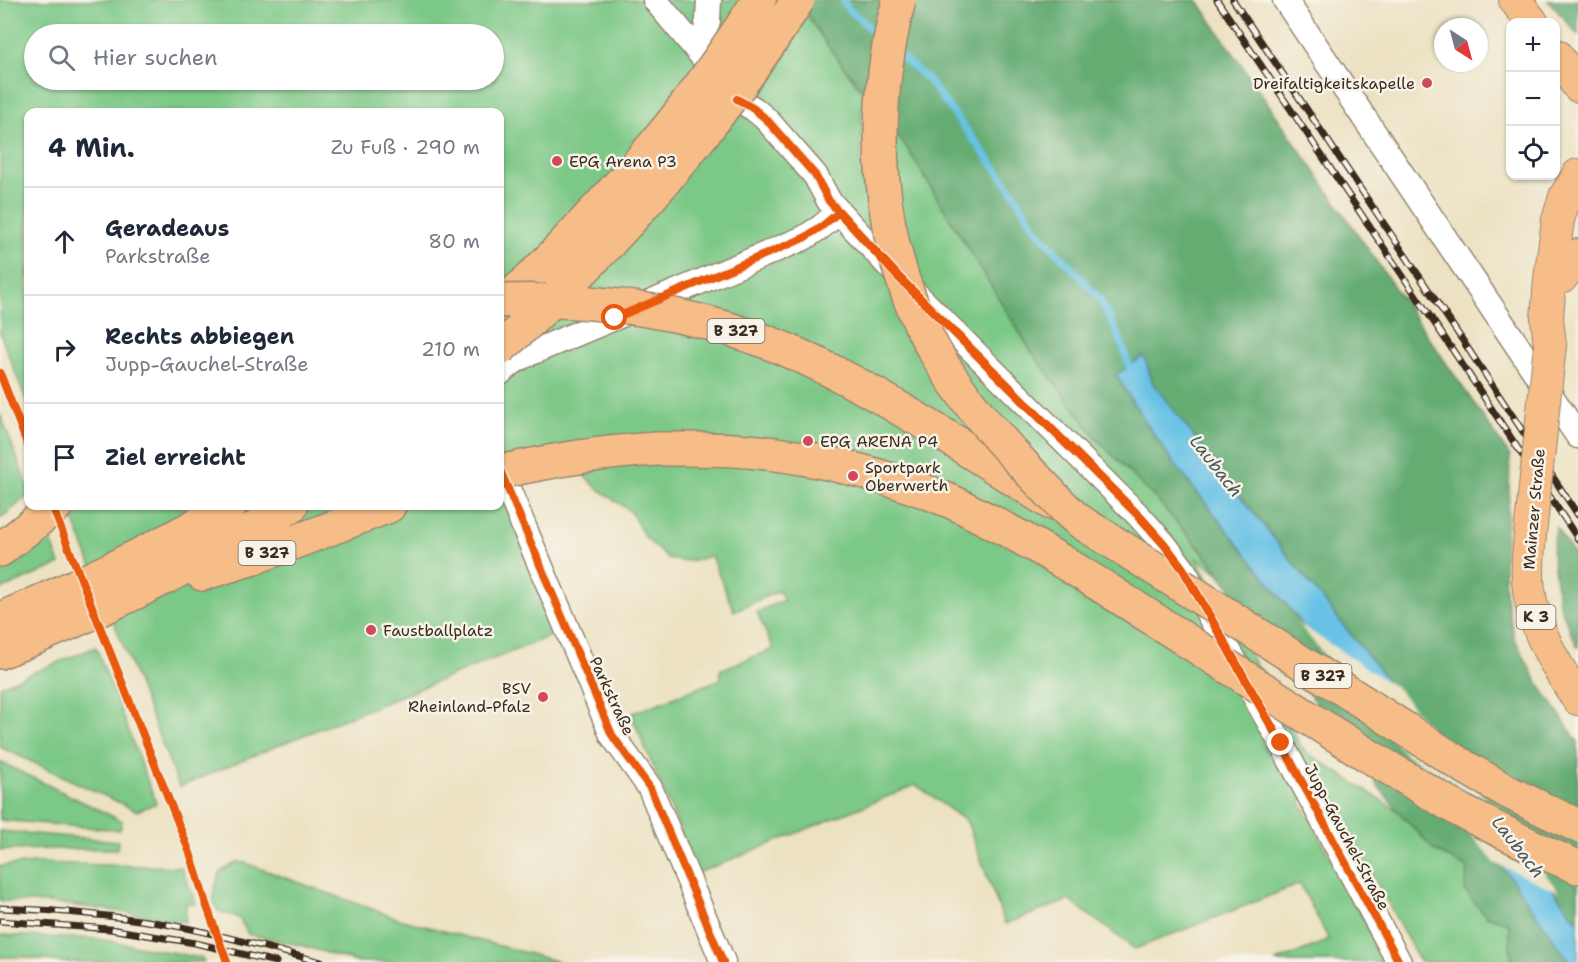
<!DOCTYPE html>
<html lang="de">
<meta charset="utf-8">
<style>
:root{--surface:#fff;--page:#f6f6f7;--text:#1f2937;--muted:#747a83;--line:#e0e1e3}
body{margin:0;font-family:"Shantell Sans",sans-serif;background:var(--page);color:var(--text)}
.controls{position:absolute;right:18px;top:18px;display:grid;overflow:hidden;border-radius:12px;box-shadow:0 2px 4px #0004}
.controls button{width:54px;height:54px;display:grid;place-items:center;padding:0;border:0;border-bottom:2px solid var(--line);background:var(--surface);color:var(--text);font:30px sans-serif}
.compass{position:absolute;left:1434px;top:18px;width:54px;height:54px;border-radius:50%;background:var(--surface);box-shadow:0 2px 4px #0004;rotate:144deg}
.stop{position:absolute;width:18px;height:18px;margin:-14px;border:4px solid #ea580c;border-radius:50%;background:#fff}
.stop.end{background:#ea580c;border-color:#fff;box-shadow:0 2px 6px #0008}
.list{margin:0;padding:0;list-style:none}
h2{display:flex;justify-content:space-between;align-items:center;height:78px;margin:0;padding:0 24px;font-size:26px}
h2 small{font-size:20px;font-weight:400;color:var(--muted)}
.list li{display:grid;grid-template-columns:39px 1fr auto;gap:18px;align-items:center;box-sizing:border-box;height:108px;padding:0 24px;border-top:2px solid var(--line)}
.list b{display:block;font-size:22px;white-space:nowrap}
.list p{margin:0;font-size:20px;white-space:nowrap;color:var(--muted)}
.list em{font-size:20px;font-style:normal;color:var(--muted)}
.icon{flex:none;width:33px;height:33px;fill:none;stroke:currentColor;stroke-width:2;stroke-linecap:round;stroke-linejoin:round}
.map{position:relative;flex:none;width:1578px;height:962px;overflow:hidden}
.search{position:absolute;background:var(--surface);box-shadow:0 2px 4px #0004;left:24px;top:24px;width:480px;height:66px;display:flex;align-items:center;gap:15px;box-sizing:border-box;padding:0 21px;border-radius:33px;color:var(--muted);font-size:22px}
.panel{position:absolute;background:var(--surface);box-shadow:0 2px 4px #0004;left:24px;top:108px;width:480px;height:402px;border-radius:12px}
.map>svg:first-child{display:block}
.green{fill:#7cc886;stroke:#5c7952;stroke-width:1.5;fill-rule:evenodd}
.forest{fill:#65ac73;stroke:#506b48;stroke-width:1.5}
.water{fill:#68c2e6;stroke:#527682;stroke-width:1.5}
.pier{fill:#ece2c3}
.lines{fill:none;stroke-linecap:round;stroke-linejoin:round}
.stream{stroke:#68c2e6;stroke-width:7}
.minor-casing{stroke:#948670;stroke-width:27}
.major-casing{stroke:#948670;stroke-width:34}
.highway-casing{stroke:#948670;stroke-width:36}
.minor{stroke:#fff;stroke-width:24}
.major{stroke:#f7bd88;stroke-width:32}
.highway{stroke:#f7bd88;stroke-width:33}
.rail-casing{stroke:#3b2a1e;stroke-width:7}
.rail{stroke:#f7f3e8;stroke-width:4.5;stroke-dasharray:14;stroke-linecap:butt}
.major-bridge-casing{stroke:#948670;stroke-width:34;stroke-linecap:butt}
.highway-bridge-casing{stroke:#948670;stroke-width:36;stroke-linecap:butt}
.major-bridge{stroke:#f7bd88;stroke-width:32}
.highway-bridge{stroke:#f7bd88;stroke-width:33}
.cycleway-casing{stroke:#f7f3e8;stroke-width:11}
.cycleway{stroke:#e8590c;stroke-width:8}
.route{stroke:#ea580c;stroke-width:8}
.poi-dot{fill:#d1495b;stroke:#f7f3e8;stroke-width:2}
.labels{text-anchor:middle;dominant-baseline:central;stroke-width:5;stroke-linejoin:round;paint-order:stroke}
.shield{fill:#f7f3e8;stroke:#73665b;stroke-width:1.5}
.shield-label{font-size:15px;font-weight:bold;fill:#3b2a1e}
.poi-label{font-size:16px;fill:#3b2a1e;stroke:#f7f3e8;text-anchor:start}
.street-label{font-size:16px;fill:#3b2a1e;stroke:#f7f3e8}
.water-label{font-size:18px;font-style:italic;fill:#48585a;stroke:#f7f3e8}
</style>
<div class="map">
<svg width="1578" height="962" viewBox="0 0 1578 962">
<rect width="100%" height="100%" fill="#f7f3e8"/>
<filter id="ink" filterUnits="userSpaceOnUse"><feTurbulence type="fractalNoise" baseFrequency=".0167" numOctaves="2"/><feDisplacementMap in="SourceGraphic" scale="12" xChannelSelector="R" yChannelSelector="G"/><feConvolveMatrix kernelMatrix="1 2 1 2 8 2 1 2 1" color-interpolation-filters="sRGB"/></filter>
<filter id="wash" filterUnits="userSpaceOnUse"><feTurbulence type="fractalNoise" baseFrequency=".008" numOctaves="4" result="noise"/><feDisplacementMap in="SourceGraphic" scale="24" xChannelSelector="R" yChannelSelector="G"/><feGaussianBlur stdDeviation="1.35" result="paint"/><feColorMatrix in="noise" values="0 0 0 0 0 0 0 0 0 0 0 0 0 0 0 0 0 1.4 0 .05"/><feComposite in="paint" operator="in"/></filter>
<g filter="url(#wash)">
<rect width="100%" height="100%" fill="#ece2c3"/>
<path class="green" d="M0 0H796L807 14 825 42 863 93 861 152 868 214 912 264 898 203 894 132 907 148 1031 351 1098 440 1157 500 1221 574 1196 558 1304 751 1398 811 1434 850 1468 868 1486 916 1509 923 1511 957 1514 962H1420L1325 787 1300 801 1386 962H1275L1329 940 1300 884 1135 949 1069 900 1005 924 967 822 916 785 698 873 631 714 721 679 720 670 773 649 757 612 784 600 779 591 734 611 711 556 696 560 681 561 667 558 645 537 630 511 597 488 580 472 500 487V112H28V405L0 333ZM34 34H494V80H34Z
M0 414 28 487V496L0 519Z
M500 491 558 633 279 745 179 787 68 506H500Z
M49 535 60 564 0 590V575Z
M96 647 156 803 137 811 0 747V686Z
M0 762 122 821 120 830 0 820Z
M0 831 118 841 117 849H53L0 850Z
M237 862 245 863 399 919 560 962H357L300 945 248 934 239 918 218 911 214 902V890L220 872Z
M35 863 181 867 196 904 186 903 185 922C126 912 60 901 0 901V866Z
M0 935 98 939 202 958 204 962H61L24 957H0Z"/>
<path class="forest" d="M796 0H1197L1510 456 1509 497 1504 559 1505 592 1514 637 1535 678 1578 742V922L1491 810 1244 501 1153 384 1144 356 1116 375 1144 420 1173 462 1310 634 1511 878 1570 962H1514L1511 957 1509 923 1486 916 1465 891 1468 868 1434 850 1398 811 1382 791 1204 553 1157 500 1098 440 1031 351 907 148 825 42 807 14Z
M1548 0H1578V35Z
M1556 527 1578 561V648L1559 604 1552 552Z"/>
<path class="water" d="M1144 356 1153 384 1244 501 1491 810 1578 922V962H1570L1511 878 1310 634 1173 462 1144 420 1116 375Z"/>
<path class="pier" d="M1298 623 1398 689 1489 804 1465 790 1405 754Z
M1409 759 1464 792 1493 808 1559 892 1495 863Z"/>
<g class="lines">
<path class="stream" d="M843 0C849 12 851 11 860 19 868 26 873 34 882 41
M897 53 928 80 1010 187 1035 228 1100 299 1121 341 1129 366 1132 372"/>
</g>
</g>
<g filter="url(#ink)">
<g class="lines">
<defs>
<path id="minor" d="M655 0 723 81
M1285 0 1578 436
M701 54 708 20 709 0
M737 99 754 109 766 119 815 175 829 201 899 277 1139 516 1164 544 1183 569 1281 743 1399 962
M500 373C509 364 519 358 531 353L804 238 821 227 839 212
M500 470 612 735 650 788 723 962"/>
<path id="major" d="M1515 0 1532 22
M1556 55 1578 86
M1562 277 1578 255
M1550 345 1547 319 1550 279 1558 220 1565 197 1578 175
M1531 525C1529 546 1526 568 1529 590 1534 629 1556 666 1578 699"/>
<path id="highway" d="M500 307 542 267
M949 438 1051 503
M657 449C687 449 717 448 748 451 817 457 886 475 950 501 968 509 986 519 1003 528 1067 562 1128 603 1189 642
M0 550 56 506
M202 574 253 558 389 506
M0 619C79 586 156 549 230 506
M0 652C101 612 199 564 291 506
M1461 811 1552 856 1578 867"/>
</defs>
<use href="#minor" class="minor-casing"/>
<use href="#major" class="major-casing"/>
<use href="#highway" class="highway-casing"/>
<use href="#minor" class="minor"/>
<use href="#major" class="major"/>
<use href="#highway" class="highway"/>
<defs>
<path id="rail" d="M1217 0 1452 349 1578 539
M1233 0 1463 341 1578 515
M0 908C49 910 98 914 147 921 206 930 264 947 321 962
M0 921 110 929 195 943 276 962"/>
</defs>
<use href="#rail" class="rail-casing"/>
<use href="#rail" class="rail"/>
<defs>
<path id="major-bridge" d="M1531 525 1550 345"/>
<path id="highway-bridge" d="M899 0C869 116 874 244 934 350 960 396 995 435 1031 473 1045 487 1057 501 1071 514 1082 525 1098 532 1110 540 1137 557 1163 574 1190 591 1281 649 1372 707 1463 766L1510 793 1578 826
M542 267C586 221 629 176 669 127 701 87 731 43 759 0
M500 301C588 298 676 309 759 339 827 364 888 401 949 438
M500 348C612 251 718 126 798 0
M500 472C552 460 603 452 657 449
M1189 642 1369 756 1461 811"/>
</defs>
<use href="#major-bridge" class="major-bridge-casing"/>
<use href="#highway-bridge" class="highway-bridge-casing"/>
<use href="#major-bridge" class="major-bridge"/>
<use href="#highway-bridge" class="highway-bridge"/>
<defs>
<path id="cycleway" d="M737 99 754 109 766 119 815 175 829 201 899 277 1139 516 1164 544 1183 569 1281 743 1399 962
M0 373 28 446
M500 470 612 735 650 788 723 962
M52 506 190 853 206 904 227 962"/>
</defs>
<use href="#cycleway" class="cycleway-casing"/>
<use href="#cycleway" class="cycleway"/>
</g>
</g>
<g class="lines" filter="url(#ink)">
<path class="route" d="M615 318 804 238 821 227 839 212 898 277 1139 516 1164 544 1183 569 1281 743"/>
</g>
<g class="poi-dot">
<circle cx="1427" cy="83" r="6"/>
<circle cx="557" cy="161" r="6"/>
<circle cx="808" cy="441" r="6"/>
<circle cx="853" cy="476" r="6"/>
<circle cx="371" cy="630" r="6"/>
<circle cx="543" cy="697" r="6"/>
</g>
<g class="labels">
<g class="shield">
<rect x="707.5" y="319" width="57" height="24" rx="4.5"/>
<rect x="238.5" y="541" width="57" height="24" rx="4.5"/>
<rect x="1516.5" y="605" width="39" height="24" rx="4.5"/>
<rect x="1294.5" y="664" width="57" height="24" rx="4.5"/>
</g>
<g class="shield-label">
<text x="736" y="331">B 327</text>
<text x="267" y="553">B 327</text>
<text x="1536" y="617">K 3</text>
<text x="1323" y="676">B 327</text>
</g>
<g class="poi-label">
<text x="1415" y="83" text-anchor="end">Dreifaltigkeitskapelle</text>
<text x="569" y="161">EPG Arena P3</text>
<text x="820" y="441">EPG ARENA P4</text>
<text x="865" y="467">Sportpark<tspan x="865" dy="18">Oberwerth</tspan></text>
<text x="383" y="630">Faustballplatz</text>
<text x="531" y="688" text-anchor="end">BSV<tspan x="531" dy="18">Rheinland-Pfalz</tspan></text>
</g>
<g class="street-label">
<text transform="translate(1534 509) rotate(-85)">Mainzer Straße</text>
<text transform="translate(612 696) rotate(65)">Parkstraße</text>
<text transform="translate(1347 837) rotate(62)">Jupp-Gauchel-Straße</text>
</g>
<g class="water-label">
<text transform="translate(1216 466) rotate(52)">Laubach</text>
<text transform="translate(1518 847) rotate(52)">Laubach</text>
</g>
</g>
</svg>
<div class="controls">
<button>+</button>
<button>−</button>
<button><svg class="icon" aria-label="locate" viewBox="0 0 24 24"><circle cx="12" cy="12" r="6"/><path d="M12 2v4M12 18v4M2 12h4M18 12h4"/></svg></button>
</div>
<svg class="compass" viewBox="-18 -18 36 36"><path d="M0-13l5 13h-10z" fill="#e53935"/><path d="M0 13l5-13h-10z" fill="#747a83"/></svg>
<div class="stop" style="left:615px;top:318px"></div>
<div class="stop end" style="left:1281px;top:743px"></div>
<div class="search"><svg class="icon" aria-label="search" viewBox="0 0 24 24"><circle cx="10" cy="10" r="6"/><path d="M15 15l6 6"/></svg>Hier suchen</div>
<section class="panel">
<h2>4 Min.<small>Zu Fuß · 290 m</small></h2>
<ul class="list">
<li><svg class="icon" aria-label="ahead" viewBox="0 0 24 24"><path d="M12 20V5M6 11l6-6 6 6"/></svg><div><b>Geradeaus</b><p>Parkstraße</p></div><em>80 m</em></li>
<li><svg class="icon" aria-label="right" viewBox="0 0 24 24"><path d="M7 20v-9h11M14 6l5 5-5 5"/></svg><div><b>Rechts abbiegen</b><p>Jupp-Gauchel-Straße</p></div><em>210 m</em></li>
<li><svg class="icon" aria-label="arrive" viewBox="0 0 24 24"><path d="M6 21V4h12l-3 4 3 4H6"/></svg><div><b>Ziel erreicht</b></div></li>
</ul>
</section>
</div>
